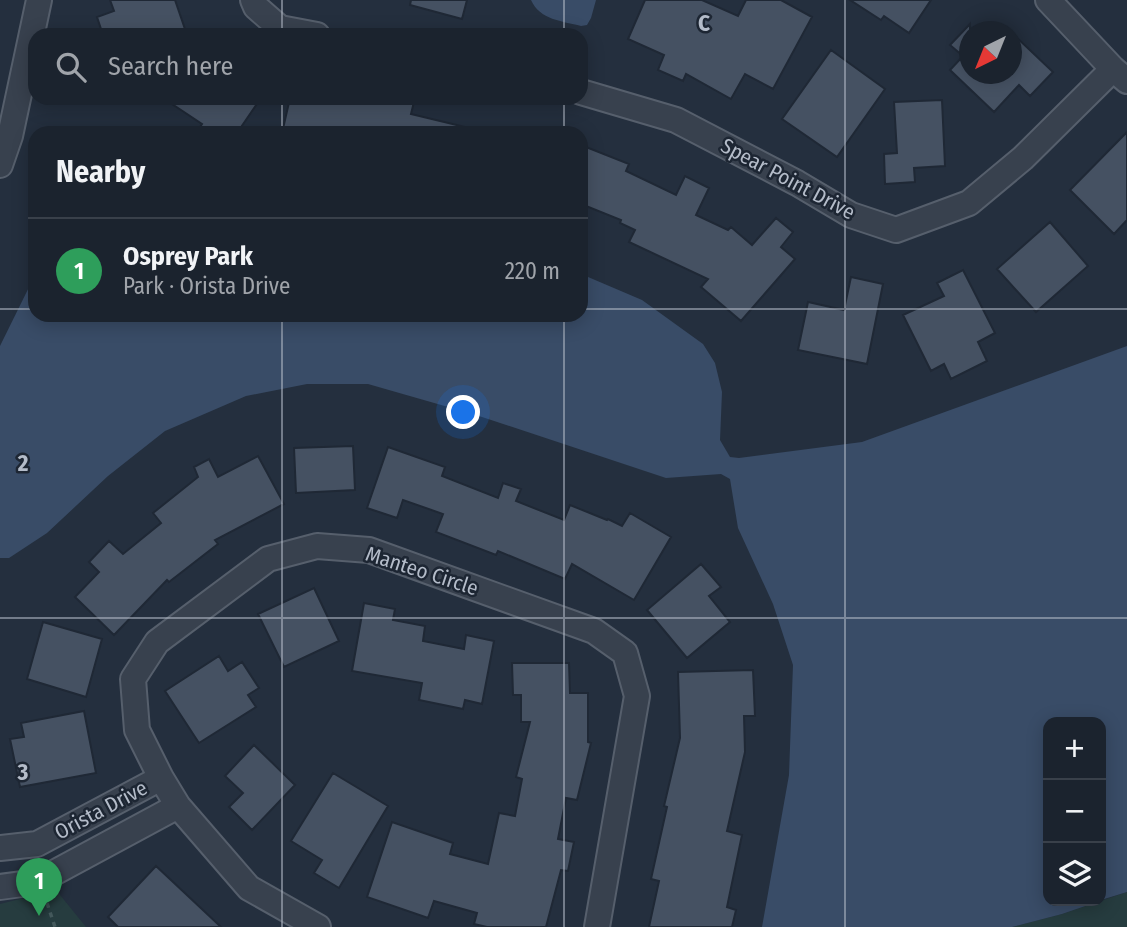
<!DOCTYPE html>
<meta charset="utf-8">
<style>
:root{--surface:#1b232e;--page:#282f3a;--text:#f1f3f6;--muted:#a0a4aa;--line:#39404a;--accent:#8ab4f8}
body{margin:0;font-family:"Fira Sans Condensed",sans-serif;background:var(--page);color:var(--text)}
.controls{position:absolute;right:21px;bottom:21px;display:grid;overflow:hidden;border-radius:14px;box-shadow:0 4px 18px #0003}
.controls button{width:63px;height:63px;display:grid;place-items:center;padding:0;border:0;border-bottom:2px solid var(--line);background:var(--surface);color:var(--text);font:35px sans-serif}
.compass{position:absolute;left:959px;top:21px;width:63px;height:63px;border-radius:50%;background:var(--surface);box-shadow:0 4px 18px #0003;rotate:223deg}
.you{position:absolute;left:464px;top:413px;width:24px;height:24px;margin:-18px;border:5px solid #fff;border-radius:50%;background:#1a73e8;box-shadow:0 0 0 10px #1a73e833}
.badge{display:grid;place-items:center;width:46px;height:46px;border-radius:50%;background:var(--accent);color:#fff;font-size:23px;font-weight:700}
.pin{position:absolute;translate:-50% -58px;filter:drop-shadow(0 2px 4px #0008)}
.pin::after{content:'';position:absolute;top:37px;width:24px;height:21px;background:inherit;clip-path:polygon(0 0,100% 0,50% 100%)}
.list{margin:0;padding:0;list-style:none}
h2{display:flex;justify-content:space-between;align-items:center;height:91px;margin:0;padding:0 28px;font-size:30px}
h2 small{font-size:23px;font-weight:400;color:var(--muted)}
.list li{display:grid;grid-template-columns:46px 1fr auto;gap:21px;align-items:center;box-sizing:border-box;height:105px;padding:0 28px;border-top:2px solid var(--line)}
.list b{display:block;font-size:26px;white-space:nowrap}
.list p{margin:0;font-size:23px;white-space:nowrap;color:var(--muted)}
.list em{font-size:23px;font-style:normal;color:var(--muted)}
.icon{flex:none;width:38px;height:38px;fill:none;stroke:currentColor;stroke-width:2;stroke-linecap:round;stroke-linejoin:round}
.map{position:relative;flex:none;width:1127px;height:927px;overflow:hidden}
.search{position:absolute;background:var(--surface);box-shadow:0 4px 18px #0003;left:28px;top:28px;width:560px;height:77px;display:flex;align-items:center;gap:18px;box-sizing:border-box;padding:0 24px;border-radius:21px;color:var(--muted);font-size:26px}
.panel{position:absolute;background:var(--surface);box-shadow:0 4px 18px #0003;left:28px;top:126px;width:560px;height:196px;border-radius:21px}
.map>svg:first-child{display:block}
.green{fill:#263c3f}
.water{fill:#394c67}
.building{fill:#455162;stroke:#1f2835;stroke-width:2}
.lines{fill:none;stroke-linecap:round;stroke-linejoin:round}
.minor-casing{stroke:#565f6c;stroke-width:28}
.path{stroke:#44595c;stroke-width:3.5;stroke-dasharray:5 5;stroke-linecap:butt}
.minor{stroke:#38414e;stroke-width:24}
.grid{fill:none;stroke:#b4bcc9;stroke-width:2;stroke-opacity:0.55}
.labels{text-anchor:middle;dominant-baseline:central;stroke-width:5;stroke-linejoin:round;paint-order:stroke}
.street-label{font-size:21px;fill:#b4bcc9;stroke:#1d2633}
.grid-label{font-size:23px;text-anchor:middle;font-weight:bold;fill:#b4bcc9;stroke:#1d2633;stroke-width:5;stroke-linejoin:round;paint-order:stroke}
</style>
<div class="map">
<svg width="1127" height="927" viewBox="0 0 1127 927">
<rect width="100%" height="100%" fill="#242f3e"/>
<path class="green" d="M56 890 86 927H0V904Z
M1127 892V927H1012L1062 914Z"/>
<path class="water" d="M531 0H596L591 18 587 25 581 26C562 21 540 20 531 0Z
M581 274 642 300 703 344 715 363 722 392 720 440 730 457 739 458 862 442 1127 346V892L1101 900V722H1048V901H1100L1062 914 1012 927H762L789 775 793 665 773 604 738 528 730 479 721 474 666 478 476 415 368 384H307L246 396 165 431 108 476 47 533 9 558H0V346L35 275V315H581Z"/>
<path class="building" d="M110 0H175L187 35H103L97 17 114 11Z
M411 0H467L462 19 410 5Z
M645 0H702L738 16 746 0H781L812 17 773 89 745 74 731 99 686 74 683 81 658 70 664 55 628 39Z
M850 0H931L909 33 884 16 881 20Z
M970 24V74H1012V33L1053 72 1030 96 1019 85 994 112 950 70 963 56 950 45Z
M831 50 885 89 837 157 782 119Z
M163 98H261L237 133H196L202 124Z
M290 98H396L414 102 411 114 465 127 464 133H282Z
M942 100 945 166 914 168 915 182 885 184 884 154 897 153 894 102Z
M1127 132V220L1114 234 1070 190Z
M581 145 629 164 626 171 676 195 685 176 709 188 696 215 728 230 731 227 752 245 776 218 793 232 781 247 795 259 741 321 701 287 708 279 629 242 635 230 620 223 621 220 581 204Z
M1050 222 1088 266 1036 312 997 269Z
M963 270 995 333 978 342 987 361 951 379 944 364 931 371 903 315 944 296 937 283Z
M851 277 883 284 867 364 798 350 808 302 844 310Z
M353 446 355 490 296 493 294 448Z
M388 447 445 467 442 476 498 498 503 483 521 489 516 501 564 520 570 505 607 520 608 519 622 526 630 513 671 537 634 600 572 564 565 579 498 551 496 555 436 532 443 514 403 500 397 518 367 508Z
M258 456 284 504 215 540 218 544 169 582 167 580 114 635 75 597 99 572 89 562 109 541 123 554 161 523 153 513 198 477 194 467 209 459 218 477Z
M701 564 721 587 709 596 730 622 687 658 647 610Z
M314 588 339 641 284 667 258 614Z
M364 603 395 609 393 620 425 626 423 641 464 649 466 635 494 641 482 704 465 700 463 709 419 700 422 683 352 671Z
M43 622 102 639 86 697 27 679Z
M219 656 228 671 242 662 259 688 248 695 256 707 199 743 165 691Z
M512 663H569L570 693H588V742L591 743 577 800 566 798 558 839 574 842 568 871 561 870 546 927H487L474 924 477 913 434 901 428 918 367 897 392 822 453 843 450 854 488 864 499 813 515 816 522 779 516 777 530 722H521V695H513Z
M753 670 755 716H744L745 752 727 831 742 835 727 907 736 910 732 927H649L659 881 651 879 667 807 664 806 680 738 678 672Z
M84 711 96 773 20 787 10 739 24 737 21 723Z
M254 745 295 785 252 830 229 807 243 793 225 776Z
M333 773 388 806 339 888 314 873 322 860 291 841Z
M156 866 221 927H118L108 917Z"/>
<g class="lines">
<defs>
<path id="minor" d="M253 0 256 7 280 28 317 35
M1048 0 1113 69 1127 81
M581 92 676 120 797 183 851 215 896 230 969 203 1023 158 1113 69
M0 165 10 136 39 0
M0 848 37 844 161 778
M0 887 37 882 178 806
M318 927 249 888 178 806 161 778 137 730 133 679 157 642 268 559 317 546 369 550 594 631 625 653 637 696 597 927"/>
</defs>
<use href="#minor" class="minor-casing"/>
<path class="path" d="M47 903 55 927"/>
<use href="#minor" class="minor"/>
</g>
<path class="grid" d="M282 0V35M564 0V35M845 0V927M282 98V133M564 98V133M0 309H35M581 309H1127M282 315V927M564 315V927M0 618H1127"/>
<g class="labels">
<g class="street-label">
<text transform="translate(788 179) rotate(28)">Spear Point Drive</text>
<text transform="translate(422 571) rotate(18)">Manteo Circle</text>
<text transform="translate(101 810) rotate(-28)">Orista Drive</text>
</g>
</g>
<g class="grid-label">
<text x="704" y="31">C</text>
<text x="23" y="471">2</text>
<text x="23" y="780">3</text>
</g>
</svg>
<div class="controls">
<button>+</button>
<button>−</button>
<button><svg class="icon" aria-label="layers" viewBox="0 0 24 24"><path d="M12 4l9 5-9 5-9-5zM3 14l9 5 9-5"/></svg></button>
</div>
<svg class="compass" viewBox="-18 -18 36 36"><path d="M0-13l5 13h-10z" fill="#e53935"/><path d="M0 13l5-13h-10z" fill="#a0a4aa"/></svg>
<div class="you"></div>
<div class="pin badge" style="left:39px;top:916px;background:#2e9e5b">1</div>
<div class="search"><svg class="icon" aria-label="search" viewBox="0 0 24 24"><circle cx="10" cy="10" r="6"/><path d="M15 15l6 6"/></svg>Search here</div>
<section class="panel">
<h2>Nearby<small></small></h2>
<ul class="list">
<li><span class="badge" style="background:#2e9e5b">1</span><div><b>Osprey Park</b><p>Park · Orista Drive</p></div><em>220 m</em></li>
</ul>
</section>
</div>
